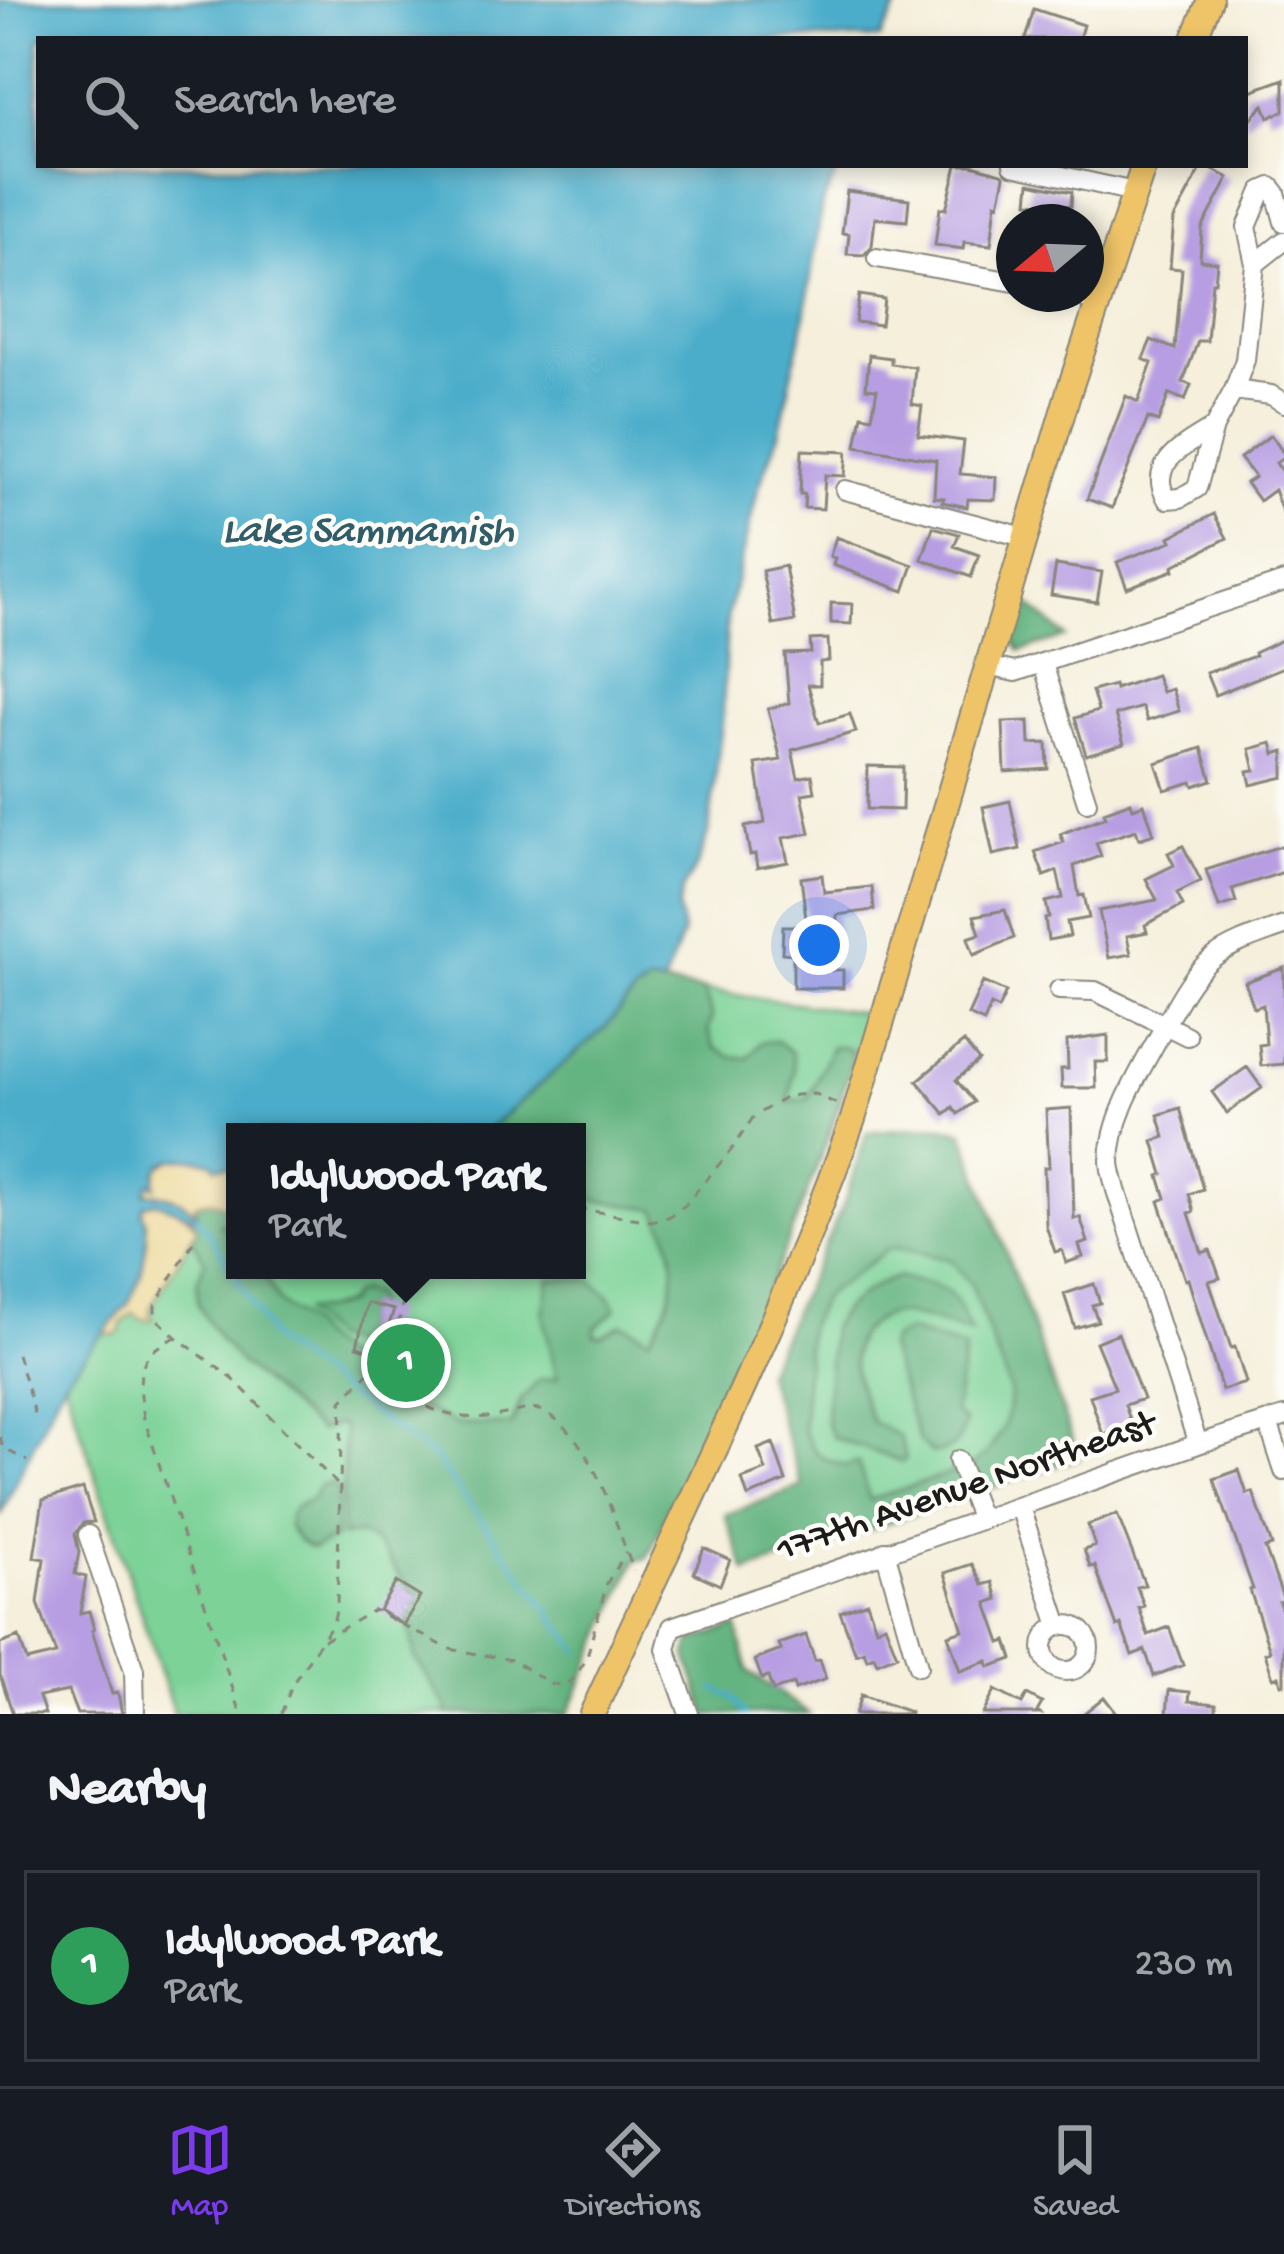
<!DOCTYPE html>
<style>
:root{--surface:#171b24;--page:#20242c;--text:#f1f3f6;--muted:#9ea1a6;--line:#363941;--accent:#7c3aed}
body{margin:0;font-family:"Gochi Hand",sans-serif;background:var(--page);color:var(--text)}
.compass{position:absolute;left:996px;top:204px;width:108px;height:108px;border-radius:50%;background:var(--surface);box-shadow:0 6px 18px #0003;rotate:251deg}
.you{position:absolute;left:819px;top:945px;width:42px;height:42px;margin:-30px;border:9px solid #fff;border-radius:50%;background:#1a73e8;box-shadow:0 0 0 18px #1a73e833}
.badge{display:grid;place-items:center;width:78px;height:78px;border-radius:50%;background:var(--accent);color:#fff;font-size:39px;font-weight:700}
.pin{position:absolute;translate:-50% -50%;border:6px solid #fff;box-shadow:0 3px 12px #0006}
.popup{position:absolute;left:226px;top:1123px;width:360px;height:156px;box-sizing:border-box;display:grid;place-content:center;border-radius:0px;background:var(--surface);filter:drop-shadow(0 3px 9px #0005);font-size:39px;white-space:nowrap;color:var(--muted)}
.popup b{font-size:45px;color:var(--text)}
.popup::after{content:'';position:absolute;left:50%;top:100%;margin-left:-24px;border:24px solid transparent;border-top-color:var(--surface)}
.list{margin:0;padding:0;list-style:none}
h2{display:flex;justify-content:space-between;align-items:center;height:156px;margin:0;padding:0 48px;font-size:51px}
h2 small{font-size:39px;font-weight:400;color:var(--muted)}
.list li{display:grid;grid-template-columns:78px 1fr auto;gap:36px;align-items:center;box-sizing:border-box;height:192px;margin:0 24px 24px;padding:0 24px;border:3px solid var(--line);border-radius:0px}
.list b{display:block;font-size:45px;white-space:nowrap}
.list p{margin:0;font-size:39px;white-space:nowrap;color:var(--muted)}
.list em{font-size:39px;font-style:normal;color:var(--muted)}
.icon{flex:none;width:66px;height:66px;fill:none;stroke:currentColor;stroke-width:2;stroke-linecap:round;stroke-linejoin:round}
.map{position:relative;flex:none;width:1284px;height:1714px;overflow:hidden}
.search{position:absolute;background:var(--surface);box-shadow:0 6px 18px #0003;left:36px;right:36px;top:36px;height:132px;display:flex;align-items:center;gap:30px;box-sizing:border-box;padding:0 42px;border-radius:0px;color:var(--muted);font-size:45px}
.sheet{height:372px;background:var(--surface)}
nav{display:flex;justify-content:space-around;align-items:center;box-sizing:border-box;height:168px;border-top:3px solid var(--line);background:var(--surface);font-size:33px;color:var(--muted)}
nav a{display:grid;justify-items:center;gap:6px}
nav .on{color:var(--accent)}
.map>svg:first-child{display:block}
.green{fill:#7bd297;stroke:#4c775a;stroke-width:3}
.forest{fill:#64b480;stroke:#40684e;stroke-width:3;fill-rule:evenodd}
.sand{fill:#eeda9e;stroke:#857b5d;stroke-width:3}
.water{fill:#4badca;stroke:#346473;stroke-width:3}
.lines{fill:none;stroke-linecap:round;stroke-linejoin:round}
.stream{stroke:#4badca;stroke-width:4.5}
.building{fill:#b79ee2}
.minor-casing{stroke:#88867c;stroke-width:22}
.major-casing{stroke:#88867c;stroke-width:28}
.path{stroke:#88867c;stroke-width:3;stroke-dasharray:9 9;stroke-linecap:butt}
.minor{stroke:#fff;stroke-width:18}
.major{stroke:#efc469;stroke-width:24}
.labels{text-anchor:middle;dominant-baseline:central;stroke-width:9;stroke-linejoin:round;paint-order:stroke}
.street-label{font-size:39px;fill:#1c1c1c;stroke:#fdfcf7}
.water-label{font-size:42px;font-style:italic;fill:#315d6a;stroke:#fdfcf7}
</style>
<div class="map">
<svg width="1284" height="1714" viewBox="0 0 1284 1714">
<rect width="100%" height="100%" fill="#fdfcf7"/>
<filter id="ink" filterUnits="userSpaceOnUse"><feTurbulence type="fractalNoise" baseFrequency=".00833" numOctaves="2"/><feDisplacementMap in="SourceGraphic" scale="24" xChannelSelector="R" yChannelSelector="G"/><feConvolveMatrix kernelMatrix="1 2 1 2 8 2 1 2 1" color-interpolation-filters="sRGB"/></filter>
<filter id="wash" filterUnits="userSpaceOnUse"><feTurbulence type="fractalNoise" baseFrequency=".004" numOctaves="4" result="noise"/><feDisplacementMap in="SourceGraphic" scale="48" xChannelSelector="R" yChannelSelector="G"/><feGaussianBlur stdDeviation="2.7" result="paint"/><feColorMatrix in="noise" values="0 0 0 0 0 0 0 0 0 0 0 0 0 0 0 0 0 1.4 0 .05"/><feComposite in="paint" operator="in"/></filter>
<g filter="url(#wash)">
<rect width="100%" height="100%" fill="#f5efdb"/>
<path class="green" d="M650 983 866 1013 831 1133 783 1252 647 1558 636 1560 632 1568 568 1714H174L64 1380 128 1304 145 1260 235 1167V1270H577V1132H485L505 1118Z
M936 1126 963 1131 1079 1458 824 1545 765 1372 844 1204 867 1132Z"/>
<path class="forest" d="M1025 601 1066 637 1020 651 1013 640Z
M650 983 704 991 712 1017 708 1030 714 1047 730 1056 748 1058 761 1042 777 1041 792 1053 794 1072 789 1102 808 1098 832 1046 848 1048 853 1058C802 1231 720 1394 647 1558L636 1560 632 1568 568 1714H448L446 1706 415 1658 408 1618 420 1597C393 1581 381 1522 342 1537L344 1429 338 1424 319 1431 239 1362 220 1340 198 1305 197 1282 205 1261 192 1238 197 1228 191 1217H197L195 1204C209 1197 220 1201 233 1210L235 1220 219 1223 221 1227 235 1230V1270H261L280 1304 303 1320 321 1340 361 1373 417 1405 458 1425H512L521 1400 539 1380 557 1378 543 1314 549 1279 591 1280 609 1296 616 1309 595 1328V1335L600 1336 622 1324 635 1329 649 1338C679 1295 682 1256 656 1209L577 1197 584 1182 578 1167 577 1132H485L605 1028 634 994Z
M936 1126 963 1131 1079 1458 746 1572 725 1515 802 1486 765 1372 844 1204 867 1132ZM897 1248 951 1260 972 1286 1010 1391 1009 1407 1003 1429 988 1452 971 1467 870 1500 858 1463 845 1466 825 1459 815 1451 803 1430 808 1326 823 1297 887 1250Z
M897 1277C949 1290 949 1281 971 1333 950 1328 916 1313 896 1314 886 1314 877 1319 869 1325 838 1347 861 1392 872 1422L900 1437 906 1459 902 1462 833 1437 826 1422 831 1329C839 1306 874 1284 897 1277Z
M359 1291 373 1295 376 1306 367 1304 357 1346 331 1339 303 1311 323 1310 347 1303 351 1295Z
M907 1331 965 1349 954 1413 965 1422C960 1443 954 1451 931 1453L919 1441 888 1347 892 1339Z
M332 1484 338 1490 336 1538 313 1549C298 1545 278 1523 295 1508 300 1503 308 1501 314 1497L317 1487Z
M737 1626 748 1671 809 1714H707L687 1656 691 1641Z"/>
<path class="sand" d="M192 1157 213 1162 215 1166 235 1167V1213C223 1202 209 1197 195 1204L194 1210 174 1198 145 1192 149 1183 154 1186 158 1167 173 1158Z
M153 1202C173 1205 186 1212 197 1228L152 1305 150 1311 153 1320 142 1319 133 1313 122 1323 121 1330 117 1335 104 1334 128 1304 146 1222 142 1212 144 1205Z"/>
<path class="water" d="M0 0H901L880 39H39V165H841L822 204 805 316 779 434 758 490 727 619 723 715 709 831 697 866 683 888 678 910 683 933 663 985 650 983 634 994 605 1028 485 1132H235V1167L215 1166 213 1162C188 1157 152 1151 155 1187L149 1183 145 1193C165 1194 187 1198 198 1218L156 1202 144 1205 142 1212 146 1222 147 1242 141 1276 128 1304 64 1380 0 1516Z"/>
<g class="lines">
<path class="stream" d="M196 1216 209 1232 274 1342 434 1457 580 1652
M714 1689 732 1696 745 1714"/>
</g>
<g id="blocks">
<path class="building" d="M1034 9 1083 25 1079 39H1025Z
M1284 79V111L1269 117 1264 105 1245 125V93Z
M957 165H972L1002 173 1005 176 999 204 996 203 991 245 964 242 963 249 935 245 940 208 946 209Z
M1203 165 1229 178 1202 228 1200 260 1217 262 1215 282H1212L1207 341H1198L1183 382 1191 385 1185 400 1169 394 1158 422 1148 418 1112 508 1087 499 1126 396 1138 402 1152 363 1143 359 1151 340 1175 349 1182 269 1170 268 1174 219Z
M1030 183 1072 192 1071 206 1028 202Z
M847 191 909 199 907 221 875 218 872 246 864 255 847 254 849 234 842 233Z
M859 295 884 299 881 325 855 322Z
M869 355 891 358V364L915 367 912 404 922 406 918 435 964 441 960 474 996 477 995 500 968 499 967 507 942 502 944 498 934 497 936 460 856 446 862 415 872 417 877 389 866 388Z
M1271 435 1284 454V457L1276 463 1284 474 1283 514 1274 490 1259 501 1246 483 1255 477 1240 458Z
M802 450 847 452 845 476 825 475 823 509 804 508 805 494H800Z
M1214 514 1227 538 1173 566 1174 570 1127 588 1117 562 1172 541 1170 537Z
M933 527 959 534 954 546 979 555 971 577 922 559Z
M836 537 913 565 904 591 833 565 835 558 830 556Z
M1056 565 1102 572 1097 602 1051 595Z
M785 566 795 621 773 625 762 571Z
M831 603 852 604 851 624 831 623Z
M828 639 829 661 820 662V685H808L819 723 850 714 856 732 792 750 798 778 812 775 815 792 802 794 810 833 783 838 788 862 757 868 755 854 750 855 745 827 765 823 756 764 781 760 768 709 789 703 785 654 811 653 810 640Z
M1284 639V667L1215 695 1206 673 1255 656 1254 653Z
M1156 675 1162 692 1172 689 1179 711 1147 721 1142 707 1115 715 1124 744 1086 755 1075 718 1098 711 1092 691 1114 685 1115 689Z
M1029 721 1030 744 1047 743 1048 769 1005 772 1003 722Z
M1272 743 1275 754 1284 751V777L1251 785 1248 771 1255 770 1250 749Z
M1202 748 1212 780 1194 786 1192 782 1165 790 1156 763Z
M868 766 903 767 902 810 867 809Z
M1010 801 1020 849 993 855 983 807Z
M1131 802 1133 808 1144 804 1154 834 1139 839 1136 830 1096 843 1101 856 1074 866 1079 896 1084 895 1089 918 1067 922 1070 936 1048 940 1045 919 1049 918 1046 902 1063 898 1057 871 1044 876 1035 852 1064 842 1060 834 1105 817 1104 812Z
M1284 845V872L1232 889 1236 902 1219 907 1206 870Z
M1183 846 1201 881 1177 893 1183 905 1145 925 1147 932 1127 936 1131 954 1109 958 1099 911 1157 900 1146 879 1174 865 1168 853Z
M822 875 824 892 872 887 874 910 837 915 836 943H830V970H843V988H793V954L782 953 783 926H807L801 878Z
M1005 910 1014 938 974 955 968 938 980 934 974 916Z
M1284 968V1064L1261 1066 1259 1045 1266 1044 1263 1005 1254 1008 1245 982Z
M983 982 1006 992 998 1009 991 1005 984 1022 968 1015Z
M1108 1035V1062H1095L1096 1088H1062L1061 1069H1068L1067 1041Z
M964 1042 979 1061 956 1080 974 1102 958 1114 953 1107 945 1114 917 1081Z
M1247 1067 1262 1088 1227 1113 1212 1092Z
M1071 1108 1074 1219 1080 1217 1088 1242 1079 1245 1083 1257 1066 1263 1062 1250 1055 1252 1046 1226 1044 1167H1049L1046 1110Z
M1180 1108 1203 1189 1189 1194 1194 1211 1189 1213 1202 1253 1210 1250 1220 1278 1209 1281 1231 1348 1235 1347 1246 1383 1222 1390 1188 1279 1185 1280 1159 1201 1166 1198 1159 1176 1163 1174 1153 1141 1165 1137 1158 1115Z
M1094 1284 1100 1303 1092 1305 1098 1321 1075 1328 1064 1294Z
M367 1303 394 1310 379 1353 357 1346Z
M1118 1333 1143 1399 1125 1405 1132 1426 1103 1435 1090 1396 1115 1388 1096 1342Z
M773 1443 786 1481 748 1497 742 1479 766 1470 758 1449Z
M1239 1470 1247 1494 1253 1492 1272 1546 1265 1548 1284 1601 1279 1602 1284 1617V1684H1281L1279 1676 1273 1678 1265 1653 1270 1651 1250 1590 1253 1589 1214 1479Z
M83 1488 94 1522 83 1523 75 1534 79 1552 75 1574 86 1577 80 1613 89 1611 94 1629 92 1630 112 1694 118 1693 122 1714H77L68 1691 39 1697 45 1714H13L0 1675V1644L19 1637 27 1661 56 1654 38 1603 44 1559 34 1557 43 1500Z
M1117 1514 1145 1585 1137 1587 1144 1606 1139 1608 1148 1635 1169 1627 1183 1665 1154 1676 1145 1650 1132 1655 1121 1625 1117 1627 1095 1566 1090 1567 1084 1550 1095 1546 1088 1525Z
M704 1548 730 1560 720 1585 694 1573Z
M972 1564 983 1585 993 1582 998 1599 987 1603 1001 1643 1007 1641 1013 1659 989 1667 988 1661 960 1671 948 1635 963 1630 945 1573Z
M396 1582 420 1597 403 1625 379 1610Z
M867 1602 876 1628 885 1624 897 1655 877 1663 874 1656 867 1659 864 1651 856 1654 840 1612Z
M806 1635 815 1661 820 1660 826 1679 795 1690 793 1684 773 1691 768 1677 762 1679 755 1660 781 1650 779 1644Z
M995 1690 1022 1704 1027 1695 1042 1703 1037 1712 1040 1714H983Z
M1169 1690 1190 1692 1189 1701 1216 1704V1714H1167Z
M861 1695 910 1712V1714H855Z
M1104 1697 1117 1714H1083Z"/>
</g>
</g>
<g filter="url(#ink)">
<use href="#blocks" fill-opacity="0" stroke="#88867c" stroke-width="3"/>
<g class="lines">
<defs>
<path id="minor" d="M1013 165 1134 192
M877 258 1014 282
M1255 264 1284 241
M1064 294 1098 302
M1234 390 1271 395 1284 403
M1214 427C1188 444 1145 463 1167 499L1180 498 1197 488 1214 427 1234 390 1245 360 1255 264 1247 227 1262 191 1271 187 1276 193 1284 222
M845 490 1024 537
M1043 664 1087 802
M987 666 1015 672 1284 582
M1059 990 1095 991 1165 1025C1202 956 1212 951 1284 926
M1187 1036 1165 1025C1144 1066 1111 1113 1110 1161 1110 1170 1114 1181 1116 1190L1198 1444
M1268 1422 1284 1471
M958 1460 981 1520
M1020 1507 1059 1626
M88 1535 134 1670 135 1714
M885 1551 918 1666
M1043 1648a23 23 0 1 1 46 0a23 23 0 1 1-46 0Z
M672 1627 1198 1444 1284 1417
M672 1627 666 1649 689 1714"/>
<path id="major" d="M1194 39 1210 0
M592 1714C682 1517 780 1323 853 1119L1069 391 1144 165"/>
</defs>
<use href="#minor" class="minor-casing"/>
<use href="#major" class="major-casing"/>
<path class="path" d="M577 1208 650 1221 668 1217 685 1205 732 1149 754 1116 783 1099 796 1095 815 1094 837 1104
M193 1242 155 1305V1317L176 1337 233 1379 339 1486
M176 1337C134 1355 138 1377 144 1418L241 1714
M17 1354 37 1422
M388 1371C411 1409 457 1424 500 1415 514 1413 532 1405 545 1412 596 1440 613 1521 634 1571
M0 1437 3 1448 27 1461
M323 1640 374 1610 449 1649 512 1660 551 1684 564 1685 573 1679 586 1660 607 1583 626 1552
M281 1714 293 1683 333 1623 337 1607 342 1401 368 1373 383 1372 391 1365 402 1306 418 1270"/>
<use href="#minor" class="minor"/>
<use href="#major" class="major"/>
</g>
</g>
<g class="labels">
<g class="street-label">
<text transform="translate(967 1489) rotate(-19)">177th Avenue Northeast</text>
</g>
<g class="water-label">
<text x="368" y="533">Lake Sammamish</text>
</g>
</g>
</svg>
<svg class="compass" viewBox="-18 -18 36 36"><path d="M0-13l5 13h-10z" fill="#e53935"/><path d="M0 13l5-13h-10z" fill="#9ea1a6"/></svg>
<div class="you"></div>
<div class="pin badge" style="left:406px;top:1363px;background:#2e9e5b">1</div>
<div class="popup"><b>Idylwood Park</b>Park</div>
<div class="search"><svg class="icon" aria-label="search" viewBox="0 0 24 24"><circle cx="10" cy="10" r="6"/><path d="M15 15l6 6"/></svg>Search here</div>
</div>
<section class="sheet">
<h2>Nearby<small></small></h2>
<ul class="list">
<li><span class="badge" style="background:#2e9e5b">1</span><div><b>Idylwood Park</b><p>Park</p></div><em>230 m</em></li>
</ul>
</section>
<nav>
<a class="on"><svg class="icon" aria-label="map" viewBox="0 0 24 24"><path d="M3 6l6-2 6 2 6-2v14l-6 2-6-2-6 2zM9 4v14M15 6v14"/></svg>Map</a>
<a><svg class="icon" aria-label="directions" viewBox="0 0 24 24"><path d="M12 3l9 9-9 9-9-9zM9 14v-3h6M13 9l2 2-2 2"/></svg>Directions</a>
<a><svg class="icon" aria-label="saved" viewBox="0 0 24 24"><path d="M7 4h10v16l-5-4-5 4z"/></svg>Saved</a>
</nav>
